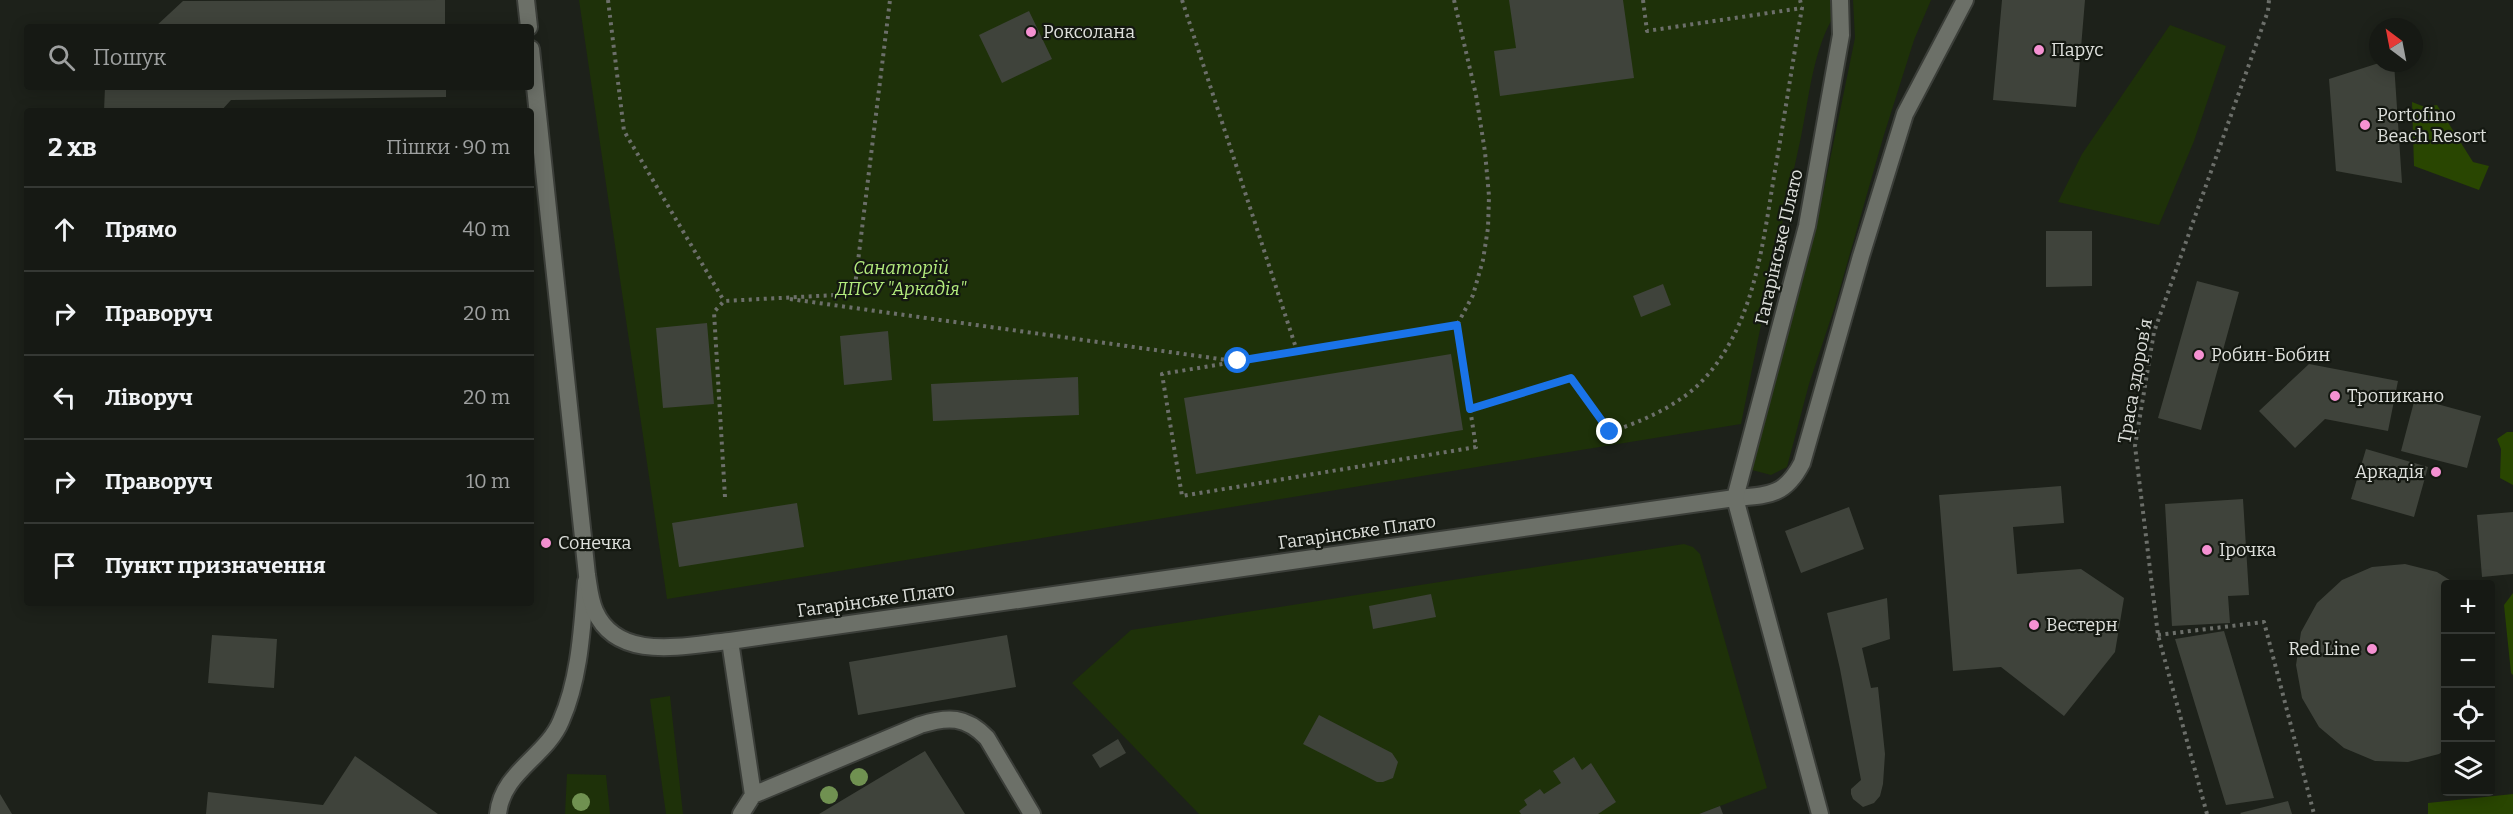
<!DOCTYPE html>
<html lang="uk">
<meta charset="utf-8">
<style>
:root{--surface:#161914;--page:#232622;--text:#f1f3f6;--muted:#9ea0a0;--line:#353834}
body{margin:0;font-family:Bitter,serif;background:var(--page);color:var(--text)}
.controls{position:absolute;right:18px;bottom:18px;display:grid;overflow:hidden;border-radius:6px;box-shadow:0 3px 15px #0003}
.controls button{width:54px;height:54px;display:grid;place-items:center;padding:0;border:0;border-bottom:2px solid var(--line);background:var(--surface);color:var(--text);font:30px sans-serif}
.compass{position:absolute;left:2369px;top:18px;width:54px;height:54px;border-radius:50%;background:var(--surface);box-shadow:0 3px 15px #0003;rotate:328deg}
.stop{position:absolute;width:18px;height:18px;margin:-14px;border:4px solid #1a73e8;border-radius:50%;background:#fff}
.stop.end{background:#1a73e8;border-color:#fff;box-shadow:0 2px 6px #0008}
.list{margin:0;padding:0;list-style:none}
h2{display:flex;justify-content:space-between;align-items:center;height:78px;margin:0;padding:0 24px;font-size:26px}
h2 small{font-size:20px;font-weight:400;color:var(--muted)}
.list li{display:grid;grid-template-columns:39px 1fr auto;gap:18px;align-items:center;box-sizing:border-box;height:84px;padding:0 24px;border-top:2px solid var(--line)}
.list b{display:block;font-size:22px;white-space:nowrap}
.list em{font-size:20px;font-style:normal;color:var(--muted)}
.icon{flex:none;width:33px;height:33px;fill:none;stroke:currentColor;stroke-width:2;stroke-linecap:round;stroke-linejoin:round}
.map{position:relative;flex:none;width:2513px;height:814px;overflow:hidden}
.search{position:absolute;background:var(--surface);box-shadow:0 3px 15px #0003;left:24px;top:24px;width:510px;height:66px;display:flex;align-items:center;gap:15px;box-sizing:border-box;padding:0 21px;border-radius:6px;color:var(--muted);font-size:22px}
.panel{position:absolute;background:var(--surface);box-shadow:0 3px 15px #0003;left:24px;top:108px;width:510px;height:498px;border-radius:6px}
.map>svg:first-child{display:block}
.green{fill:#1e3109}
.water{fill:#294601}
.building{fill:#3f433b}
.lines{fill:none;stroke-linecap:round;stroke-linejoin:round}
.service-casing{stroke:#3b3e39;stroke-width:20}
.minor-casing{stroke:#3b3e39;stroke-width:20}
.path{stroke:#6c6f6a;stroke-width:4;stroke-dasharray:3 4.5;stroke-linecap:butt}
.service{stroke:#6c7068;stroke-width:16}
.minor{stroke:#6c7068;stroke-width:16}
.tree{fill:#709151}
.route{stroke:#1a73e8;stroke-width:8}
.poi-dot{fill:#f591d2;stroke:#141811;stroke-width:2}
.labels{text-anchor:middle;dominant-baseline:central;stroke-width:4.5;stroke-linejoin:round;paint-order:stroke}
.poi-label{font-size:18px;fill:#dee0dc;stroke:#141811;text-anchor:start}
.street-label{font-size:18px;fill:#dee0dc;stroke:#141811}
.park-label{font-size:18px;font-style:italic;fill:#b4ec7e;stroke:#141811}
</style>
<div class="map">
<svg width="2513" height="814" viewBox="0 0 2513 814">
<rect width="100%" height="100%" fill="#1d211a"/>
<path class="green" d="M579 0H1832L1835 14C1813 49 1809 98 1801 137 1780 232 1760 328 1741 424L667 599Z
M1853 0H1931L1914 40 1883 138 1835 306 1809 384 1787 467 1771 475 1752 470 1815 233 1855 38Z
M2170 25 2226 46 2194 141 2159 225 2058 202 2082 154Z
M1684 544 1693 547 1700 554 1767 788 1699 814H1199L1072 683 1131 630Z
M670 696 683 814H666L650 699Z
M567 774 606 775 610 814H565Z"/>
<path class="water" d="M2412 102 2425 107 2437 105 2473 162 2489 166 2479 190 2414 166Z
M2507 432H2513V485L2500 478 2501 449 2497 439Z
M2513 593V675L2511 673 2504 605Z
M2513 794V814H2428V803Z"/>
<path class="building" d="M445 0V27H155L183 1Z
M1509 0H1623L1634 78 1500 96 1494 51 1516 48Z
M2002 0H2085L2076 107 1993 100Z
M1029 11 1052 59 1002 83 979 35Z
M2379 63H2394L2402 183 2336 171 2329 79Z
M105 87H446V97L231 100 221 111H104Z
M2046 231H2092V286L2046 287Z
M2197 281 2239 292 2201 430 2158 418Z
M1663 284 1671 305 1641 317 1633 296Z
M707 323 714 404 663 408 656 328Z
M888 331 892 380 844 385 840 336Z
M1451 354 1463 430 1196 474 1184 398Z
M2309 364 2398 381 2388 431 2325 419 2295 448 2259 411Z
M1078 377 1079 415 933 421 931 384Z
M2415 398 2481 416 2467 468 2401 451Z
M2366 449 2428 467 2414 517 2351 499Z
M2061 486 2064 523 2013 527 2017 574 2081 569 2124 598 2115 652 2064 716 2001 667 1953 671 1939 495Z
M2243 499 2249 595 2228 596 2230 623 2172 626 2165 504Z
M797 503 804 547 679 567 672 523Z
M1849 507 1864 549 1801 573 1785 531Z
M2513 512V574L2482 577 2477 515Z
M2405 564 2437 572 2456 584H2446V749L2439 754 2408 762 2375 761 2344 748 2319 727 2302 698 2296 665 2301 632 2317 603 2342 580 2372 567Z
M1431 594 1436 617 1373 629 1369 606Z
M1887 598 1890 639 1862 648 1871 688 1878 687 1885 754 1883 784 1880 796 1874 803 1863 807 1853 799 1851 794V789L1861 780 1840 669 1827 613Z
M2224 631 2274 798 2226 805 2175 639Z
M212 635 277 639 274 688 208 683Z
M1007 635 1016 687 858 715 849 662Z
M1319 715 1392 753 1398 762 1393 778 1383 782H1377L1303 744Z
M1118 739 1126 753 1100 768 1092 755Z
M925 751 965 814H819L891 771Z
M355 756 438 814H206L208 792 323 805Z
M1574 757 1582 770 1591 763 1616 802 1598 814H1521L1519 811 1527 805 1524 800 1540 789 1544 794 1561 783 1553 771Z
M0 794 12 814H0Z
M2288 801 2292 814H2241L2240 813Z
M1720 806 1723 814H1699Z"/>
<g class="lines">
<defs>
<path id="service" d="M1735 498C1769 495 1785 496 1802 463L1861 256 1905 114 1965 0
M730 641 753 795
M498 814C502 772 546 757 561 721 580 678 582 628 586 581
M741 814 753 795 920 725C948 716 966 716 987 738L1032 814"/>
<path id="minor" d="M526 0 529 27
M531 49 587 575C589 587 590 600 595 611 618 663 686 645 730 641L1735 498
M1820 814 1735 498 1807 226 1841 35 1840 0"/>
</defs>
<use href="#service" class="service-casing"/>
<use href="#minor" class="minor-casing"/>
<path class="path" d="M608 0 624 131 724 301
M1182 0 1297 351
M1454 0 1476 95 1485 152 1489 196 1488 228 1483 260 1473 295 1457 325 1476 447 1182 496 1162 374 1457 325
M1643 0 1647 31 1802 8
M790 299 1234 361
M1470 409 1571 378 1610 432C1643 421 1680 405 1704 379 1757 321 1763 238 1776 165 1785 113 1793 60 1802 8L1800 0
M725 497 714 312 724 301 854 294 890 0
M2158 635 2264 622 2314 814
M2207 814 2158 635 2135 446 2154 332 2268 11 2269 0"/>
<use href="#service" class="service"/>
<use href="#minor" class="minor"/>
</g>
<g class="tree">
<circle cx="859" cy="777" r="9"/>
<circle cx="829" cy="795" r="9"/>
<circle cx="581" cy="802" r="9"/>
</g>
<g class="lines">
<path class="route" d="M1238 361 1457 325 1470 409 1571 378 1610 432"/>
</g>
<g class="poi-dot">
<circle cx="1031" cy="32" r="6"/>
<circle cx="2039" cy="50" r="6"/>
<circle cx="2365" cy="125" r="6"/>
<circle cx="2199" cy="355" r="6"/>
<circle cx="2335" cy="396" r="6"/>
<circle cx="2436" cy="472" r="6"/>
<circle cx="546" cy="543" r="6"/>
<circle cx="2207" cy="550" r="6"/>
<circle cx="2034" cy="625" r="6"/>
<circle cx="2372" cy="649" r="6"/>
</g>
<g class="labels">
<g class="poi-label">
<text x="1043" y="32">Роксолана</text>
<text x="2051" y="50">Парус</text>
<text x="2377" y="115">Portofino<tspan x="2377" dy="21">Beach Resort</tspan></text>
<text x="2211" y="355">Робин-Бобин</text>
<text x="2347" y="396">Тропикано</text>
<text x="2424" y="472" text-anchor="end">Аркадія</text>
<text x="558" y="543">Сонечка</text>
<text x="2219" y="550">Ірочка</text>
<text x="2046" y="625">Вестерн</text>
<text x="2360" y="649" text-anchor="end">Red Line</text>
</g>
<g class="street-label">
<text transform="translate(1779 247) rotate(-77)">Гагарінське Плато</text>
<text transform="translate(2135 381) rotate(-80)">Траса здоров’я</text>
<text transform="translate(1357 532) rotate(-8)">Гагарінське Плато</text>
<text transform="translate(876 600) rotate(-8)">Гагарінське Плато</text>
</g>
<g class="park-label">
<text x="901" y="268">Санаторій<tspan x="901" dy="21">ДПСУ "Аркадія"</tspan></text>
</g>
</g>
</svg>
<div class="controls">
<button>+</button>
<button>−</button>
<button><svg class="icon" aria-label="locate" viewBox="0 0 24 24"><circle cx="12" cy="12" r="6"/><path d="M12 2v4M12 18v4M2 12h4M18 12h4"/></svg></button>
<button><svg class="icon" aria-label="layers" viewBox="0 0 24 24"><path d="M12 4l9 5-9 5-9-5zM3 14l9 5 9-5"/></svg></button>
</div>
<svg class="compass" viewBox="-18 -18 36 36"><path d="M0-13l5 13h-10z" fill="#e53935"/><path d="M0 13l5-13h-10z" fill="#9ea0a0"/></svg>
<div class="stop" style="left:1238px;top:361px"></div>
<div class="stop end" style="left:1610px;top:432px"></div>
<div class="search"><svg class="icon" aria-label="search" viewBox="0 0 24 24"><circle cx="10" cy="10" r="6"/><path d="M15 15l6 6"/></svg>Пошук</div>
<section class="panel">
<h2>2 хв<small>Пішки · 90 m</small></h2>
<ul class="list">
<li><svg class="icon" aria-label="ahead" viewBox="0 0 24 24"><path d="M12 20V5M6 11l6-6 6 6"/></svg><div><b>Прямо</b></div><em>40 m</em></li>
<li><svg class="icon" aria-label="right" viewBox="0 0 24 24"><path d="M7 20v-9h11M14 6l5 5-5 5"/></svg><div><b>Праворуч</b></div><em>20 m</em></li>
<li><svg class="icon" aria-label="left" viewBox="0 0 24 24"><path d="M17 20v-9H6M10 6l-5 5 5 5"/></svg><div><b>Ліворуч</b></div><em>20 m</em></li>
<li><svg class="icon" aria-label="right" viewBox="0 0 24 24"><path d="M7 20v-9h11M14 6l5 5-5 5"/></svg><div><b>Праворуч</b></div><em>10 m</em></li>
<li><svg class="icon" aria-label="arrive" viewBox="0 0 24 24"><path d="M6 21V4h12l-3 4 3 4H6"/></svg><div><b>Пункт призначення</b></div></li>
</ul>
</section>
</div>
